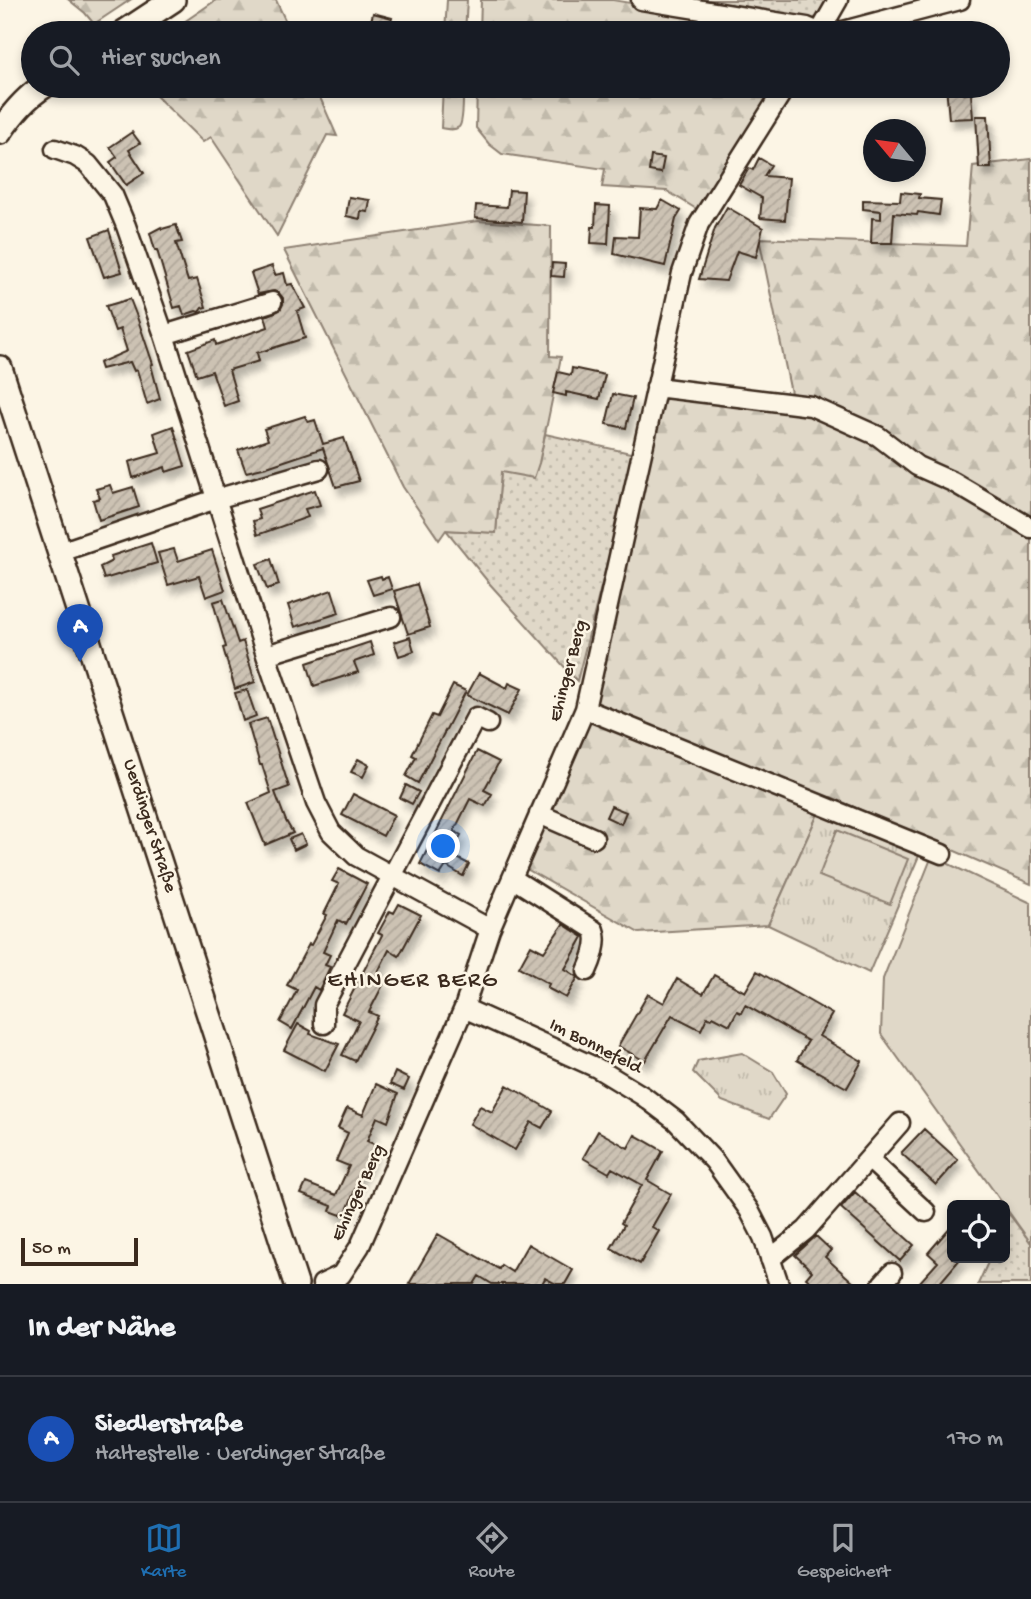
<!DOCTYPE html>
<html lang="de">
<meta charset="utf-8">
<style>
:root{--surface:#171b24;--page:#20242c;--text:#f1f3f6;--muted:#9ea1a6;--line:#363941;--accent:#1f6fb2}
body{margin:0;font-family:"Gochi Hand",sans-serif;background:var(--page);color:var(--text)}
.controls{position:absolute;right:21px;bottom:21px;display:grid;overflow:hidden;border-radius:10px;box-shadow:0 4px 10px #0003}
.controls button{width:63px;height:63px;display:grid;place-items:center;padding:0;border:0;border-bottom:2px solid var(--line);background:var(--surface);color:var(--text);font:35px sans-serif}
.compass{position:absolute;left:863px;top:119px;width:63px;height:63px;border-radius:50%;background:var(--surface);box-shadow:0 4px 10px #0003;rotate:299deg}
.scale{position:absolute;left:21px;bottom:18px;width:117px;box-sizing:border-box;padding-left:7px;border:4px solid #3b2a1e;border-top:0;font-size:19px;line-height:24px;white-space:nowrap;color:#3b2a1e;-webkit-text-stroke:5px #fcf5e5;paint-order:stroke}
.you{position:absolute;left:444px;top:847px;width:24px;height:24px;margin:-18px;border:5px solid #fff;border-radius:50%;background:#1a73e8;box-shadow:0 0 0 10px #1a73e833}
.badge{display:grid;place-items:center;width:46px;height:46px;border-radius:50%;background:var(--accent);color:#fff;font-size:23px;font-weight:700}
.pin{position:absolute;translate:-50% -58px;filter:drop-shadow(0 2px 4px #0008)}
.pin::after{content:'';position:absolute;top:37px;width:24px;height:21px;background:inherit;clip-path:polygon(0 0,100% 0,50% 100%)}
.list{margin:0;padding:0;list-style:none}
h2{display:flex;justify-content:space-between;align-items:center;height:91px;margin:0;padding:0 28px;font-size:30px}
h2 small{font-size:23px;font-weight:400;color:var(--muted)}
.list li{display:grid;grid-template-columns:46px 1fr auto;gap:21px;align-items:center;box-sizing:border-box;height:126px;padding:0 28px;border-top:2px solid var(--line)}
.list b{display:block;font-size:26px;white-space:nowrap}
.list p{margin:0;font-size:23px;white-space:nowrap;color:var(--muted)}
.list em{font-size:23px;font-style:normal;color:var(--muted)}
.icon{flex:none;width:38px;height:38px;fill:none;stroke:currentColor;stroke-width:2;stroke-linecap:round;stroke-linejoin:round}
.map{position:relative;flex:none;width:1031px;height:1284px;overflow:hidden}
.search{position:absolute;background:var(--surface);box-shadow:0 4px 10px #0003;left:21px;right:21px;top:21px;height:77px;display:flex;align-items:center;gap:18px;box-sizing:border-box;padding:0 24px;border-radius:38px;color:var(--muted);font-size:26px}
.sheet{height:217px;background:var(--surface)}
nav{display:flex;justify-content:space-around;align-items:center;box-sizing:border-box;height:98px;border-top:2px solid var(--line);background:var(--surface);font-size:19px;color:var(--muted)}
nav a{display:grid;justify-items:center;gap:4px}
nav .on{color:var(--accent)}
.map>svg:first-child{display:block}
.grass{fill:url(#grass-dots);stroke:#8e8173;stroke-width:2}
.forest{fill:url(#forest-firs);stroke:#8e8173;stroke-width:2}
.park{fill:url(#park-tufts);stroke:#8e8173;stroke-width:2}
.garden{fill:#e0d8c8;stroke:#8e8173;stroke-width:2}
.building{fill:url(#building-hatch);stroke:#3b2a1e;stroke-width:2;filter:url(#shadow)}
.lines{fill:none;stroke-linecap:round;stroke-linejoin:round}
.minor-casing{stroke:#3b2a1e;stroke-width:23}
.major-casing{stroke:#3b2a1e;stroke-width:28}
.minor{stroke:#fcf5e5;stroke-width:18}
.major{stroke:#fcf5e5;stroke-width:23}
.labels{text-anchor:middle;dominant-baseline:central;stroke-width:5;stroke-linejoin:round;paint-order:stroke}
.street-label{font-size:19px;fill:#3b2a1e;stroke:#fcf5e5}
.quarter-label{font-size:23px;letter-spacing:2px;fill:#3b2a1e;stroke:#fcf5e5}
</style>
<div class="map">
<svg width="1031" height="1284" viewBox="0 0 1031 1284">
<defs>
<pattern id="grass-dots" width="8" height="8" patternUnits="userSpaceOnUse" patternTransform="scale(1.75)"><rect width="8" height="8" fill="#e0d8c8"/><path d="M2 2h.1M6 6h.1" fill="none" stroke="#c1baab" stroke-width="1.8" stroke-linecap="round"/></pattern>
<pattern id="forest-firs" width="22" height="20" patternUnits="userSpaceOnUse" patternTransform="scale(1.75)"><rect width="22" height="20" fill="#e0d8c8"/><path d="M5 1l3.5 6h-7zM16 11l3.5 6h-7z" fill="#c1baab"/></pattern>
<pattern id="park-tufts" width="24" height="20" patternUnits="userSpaceOnUse" patternTransform="scale(1.75)"><rect width="24" height="20" fill="#e0d8c8"/><path d="M3 7l-1-3M5 7V3M7 7l1-3M15 17l-1-3M17 17v-4M19 17l1-3" fill="none" stroke="#c1baab"/></pattern>
<pattern id="building-hatch" width="6" height="6" patternUnits="userSpaceOnUse" patternTransform="scale(1.75)"><rect width="6" height="6" fill="#ccc2b3"/><path d="M-1 1l2-2M0 6l6-6M5 7l2-2" fill="none" stroke="#b0a79a"/></pattern>
<filter id="shadow"><feDropShadow dx="4.5" dy="8" stdDeviation="3.5" flood-color="#0004"/></filter>
</defs>
<rect width="100%" height="100%" fill="#fcf5e5"/>
<filter id="ink" filterUnits="userSpaceOnUse"><feTurbulence type="fractalNoise" baseFrequency=".0143" numOctaves="2"/><feDisplacementMap in="SourceGraphic" scale="14" xChannelSelector="R" yChannelSelector="G"/><feConvolveMatrix kernelMatrix="1 2 1 2 8 2 1 2 1" color-interpolation-filters="sRGB"/></filter>
<g filter="url(#ink)">
<path class="grass" d="M675 0H832L825 14 809 21Z
M545 434 635 454 577 681 489 583 446 530 496 533 501 471 539 463Z
M1009 1214 1031 1243V1284H978L990 1258H1005V1224Z"/>
<path class="forest" d="M69 0H130L94 24 85 13Z
M216 0H276L291 33H168Z
M447 0H467L465 33H445Z
M481 0H613L805 33H480Z
M146 86H315L337 136 327 135 277 236 211 137 203 142Z
M443 86H463C463 94 464 122 459 127 454 131 447 129 441 128Z
M477 86H779L698 210 667 191 602 187 605 169 502 154 489 144 476 128Z
M1031 159V884L831 797 821 807 768 925 639 933 525 868 600 687 666 382 791 393 759 238 966 246 973 166Z
M478 221 551 226 550 356 561 357 539 463 534 478 501 472 496 533 446 530 439 540 403 487 284 250Z"/>
<path class="park" d="M821 807 921 851 869 973 768 925Z
M742 1053 773 1072 786 1094 769 1119 722 1101 693 1072 698 1061Z"/>
<path class="garden" d="M837 830 908 859 890 904 819 876Z
M932 856 1031 903V1243L881 1034 883 979Z"/>
<path class="building" d="M373 13 392 18 388 33H368Z
M946 86H964V94L971 93 973 118 949 119Z
M976 116H988L991 168H979Z
M132 132 140 143 129 150 144 173 126 185 110 162 117 157 110 147Z
M651 156 664 158 661 173 649 171Z
M759 158 771 165 764 176 789 178 785 220 760 218 762 198 739 185 749 168 753 170Z
M509 190 524 191 522 222 475 218 476 205 507 207Z
M901 192 920 194 919 198 941 200 939 215 918 212 917 215 894 213 892 243H871L872 218 881 219V211L863 209V200L900 201Z
M349 197 370 200 368 212 361 211 360 219 346 216Z
M662 200 681 211 676 219 665 266 614 254 616 236 638 237 640 208 657 209Z
M596 205 610 206 608 244 591 243 592 227H595Z
M727 207 763 228 756 257 737 251 726 281 699 279 715 228Z
M176 225 182 242 176 243 188 281 197 279 206 307 202 308 199 312 196 311 184 315 181 306 174 308 157 250H155L150 233 161 227 162 229Z
M109 230 122 272 104 277 90 237Z
M552 263 565 264 564 277 551 276Z
M272 266 275 275 284 273 287 285 292 284 305 308 297 311 305 338 257 353 259 361 229 370 238 401 224 406 212 371 197 376 188 350 215 340 216 345 268 327 265 316 280 310 283 304V298L279 293 274 291 258 294 251 273Z
M130 299 137 317 153 364 151 365 160 399 147 404 137 370 134 371 130 362 101 369 99 363 127 351 120 329 115 331 106 306Z
M572 368 605 375 599 399 566 392V396L553 393 558 372 571 375Z
M613 394 633 398 626 428 606 424Z
M305 416 308 422 315 420 323 444 344 438 359 481 336 487 323 448 267 467 246 472 238 450 268 440 264 429Z
M173 426 185 466 166 472 165 467 133 478 129 462 160 453 154 433Z
M110 485 113 493 133 487 139 507 99 520 93 500 100 498 96 489Z
M315 490 320 505 305 509 308 517 257 535 253 521 260 519 257 509Z
M151 543 157 563 104 579 100 567 112 561 111 556Z
M174 549 178 561 212 550 225 590 206 597 199 576 168 585 158 553Z
M271 559 279 585 267 589 257 564Z
M381 576 382 579 388 577 392 589 373 595 367 580Z
M417 584 430 627 408 634 394 591Z
M332 590 339 613 295 627 288 605Z
M223 599 238 643 243 641 255 682 235 689 223 648 226 647 213 602Z
M410 637 414 651 399 656 394 642Z
M370 642 374 655 354 662 358 672 314 686 307 663Z
M479 673 507 688 509 683 522 689 508 715 467 695Z
M453 685 466 691 418 783 406 776 416 757 412 755 432 715 437 717Z
M247 690 256 716 243 721 235 693Z
M267 718 289 787 275 792 286 821 293 833 265 845 248 803 271 793 262 765H260L248 724Z
M477 751 499 762 484 790 492 794 485 806 470 799 454 831 461 835 451 855 469 864 463 876 446 866 440 875 420 864Z
M358 759 369 765 363 777 351 772Z
M406 785 419 792 412 804 400 798Z
M353 794 394 815 383 836 342 815Z
M611 806 626 812 621 824 606 817Z
M301 834 306 844 294 850 289 839Z
M339 869 367 884 346 924 338 920 323 952 330 955 325 965 330 967 319 990 314 987 292 1029 280 1022 297 990 287 985 309 944 311 945 327 915 324 914 339 884 332 881Z
M399 904 421 915 399 956 389 950 375 978 384 983 369 1012 378 1016 355 1061 342 1055 359 1021 342 1013 382 935 378 933 390 911 394 913Z
M563 924 583 937 565 969 578 977 566 998 547 988 549 984 519 967 531 945 544 952Z
M757 971 832 1014 819 1036 862 1061 847 1088 797 1060 808 1041 745 1005 741 1013 737 1011 730 1025 713 1016 711 1019 707 1017 701 1030 672 1015 645 1061 618 1046 648 994 664 1003 677 979 703 994 714 975 745 992Z
M298 1024 311 1031 310 1034 339 1044 325 1071 284 1050Z
M395 1072 409 1079 404 1090 390 1084Z
M376 1084 398 1094 388 1122 377 1117 367 1141 376 1145 362 1172 346 1213 343 1212 341 1215 330 1211 332 1206 301 1194 306 1183 336 1195 349 1166 336 1161 348 1133 338 1128 347 1108 363 1115Z
M507 1085 552 1111 542 1128 531 1122 515 1150 470 1124 480 1106 492 1112Z
M924 1129 958 1160 936 1185 901 1153Z
M598 1131 628 1148 635 1135 663 1151 647 1180 671 1194 652 1227 659 1231 640 1264 611 1248 624 1225 621 1223 642 1185 612 1168 609 1173 583 1158Z
M855 1192 914 1245 900 1261 841 1208Z
M952 1225V1258H961L939 1284H918L938 1262 928 1253Z
M438 1234 499 1269 501 1265 512 1272 528 1244 573 1270 565 1284H556L545 1278 542 1284H492L479 1276 474 1284H409Z
M816 1236 831 1250 825 1257 855 1284H813L806 1278 812 1271 795 1255Z"/>
<g class="lines">
<defs>
<path id="minor" d="M641 0 807 27 819 32 843 31 960 0
M819 33 838 0
M55 149 75 156 88 164 113 195 126 226 164 335 266 655 316 803 331 832 356 856 490 929
M164 335 272 302
M656 387 811 406 878 436 917 466 953 482 1031 528
M60 552 216 499 319 469
M266 655 391 617
M585 709 942 854
M539 814 594 838
M512 878 594 930C599 942 592 960 587 971
M464 1008 597 1068 643 1096 676 1121 714 1161 749 1210 763 1237 779 1284
M324 1024V1005L476 717 488 723
M869 1159 926 1212
M770 1259 806 1230 900 1123
M322 1284 341 1275 360 1246 464 1008 490 929 585 709 682 273 699 224 786 86
M882 1284 892 1273"/>
<path id="major" d="M123 33 173 0
M0 132C12 114 26 97 44 86
M0 368 296 1284"/>
</defs>
<use href="#minor" class="minor-casing"/>
<use href="#major" class="major-casing"/>
<use href="#minor" class="minor"/>
<use href="#major" class="major"/>
</g>
</g>
<g class="labels">
<g class="street-label">
<text transform="translate(569 671) rotate(-75)">Ehinger Berg</text>
<text transform="translate(149 826) rotate(72)">Uerdinger Straße</text>
<text transform="translate(595 1047) rotate(27)">Im Bonnefeld</text>
<text transform="translate(359 1193) rotate(-65)">Ehinger Berg</text>
</g>
<g class="quarter-label">
<text x="413" y="981">EHINGER BERG</text>
</g>
</g>
</svg>
<div class="controls">
<button><svg class="icon" aria-label="locate" viewBox="0 0 24 24"><circle cx="12" cy="12" r="6"/><path d="M12 2v4M12 18v4M2 12h4M18 12h4"/></svg></button>
</div>
<svg class="compass" viewBox="-18 -18 36 36"><path d="M0-13l5 13h-10z" fill="#e53935"/><path d="M0 13l5-13h-10z" fill="#9ea1a6"/></svg>
<div class="scale">50 m</div>
<div class="you"></div>
<div class="pin badge" style="left:80px;top:662px;background:#1a4fb4">A</div>
<div class="search"><svg class="icon" aria-label="search" viewBox="0 0 24 24"><circle cx="10" cy="10" r="6"/><path d="M15 15l6 6"/></svg>Hier suchen</div>
</div>
<section class="sheet">
<h2>In der Nähe<small></small></h2>
<ul class="list">
<li><span class="badge" style="background:#1a4fb4">A</span><div><b>Siedlerstraße</b><p>Haltestelle · Uerdinger Straße</p></div><em>170 m</em></li>
</ul>
</section>
<nav>
<a class="on"><svg class="icon" aria-label="map" viewBox="0 0 24 24"><path d="M3 6l6-2 6 2 6-2v14l-6 2-6-2-6 2zM9 4v14M15 6v14"/></svg>Karte</a>
<a><svg class="icon" aria-label="directions" viewBox="0 0 24 24"><path d="M12 3l9 9-9 9-9-9zM9 14v-3h6M13 9l2 2-2 2"/></svg>Route</a>
<a><svg class="icon" aria-label="saved" viewBox="0 0 24 24"><path d="M7 4h10v16l-5-4-5 4z"/></svg>Gespeichert</a>
</nav>
